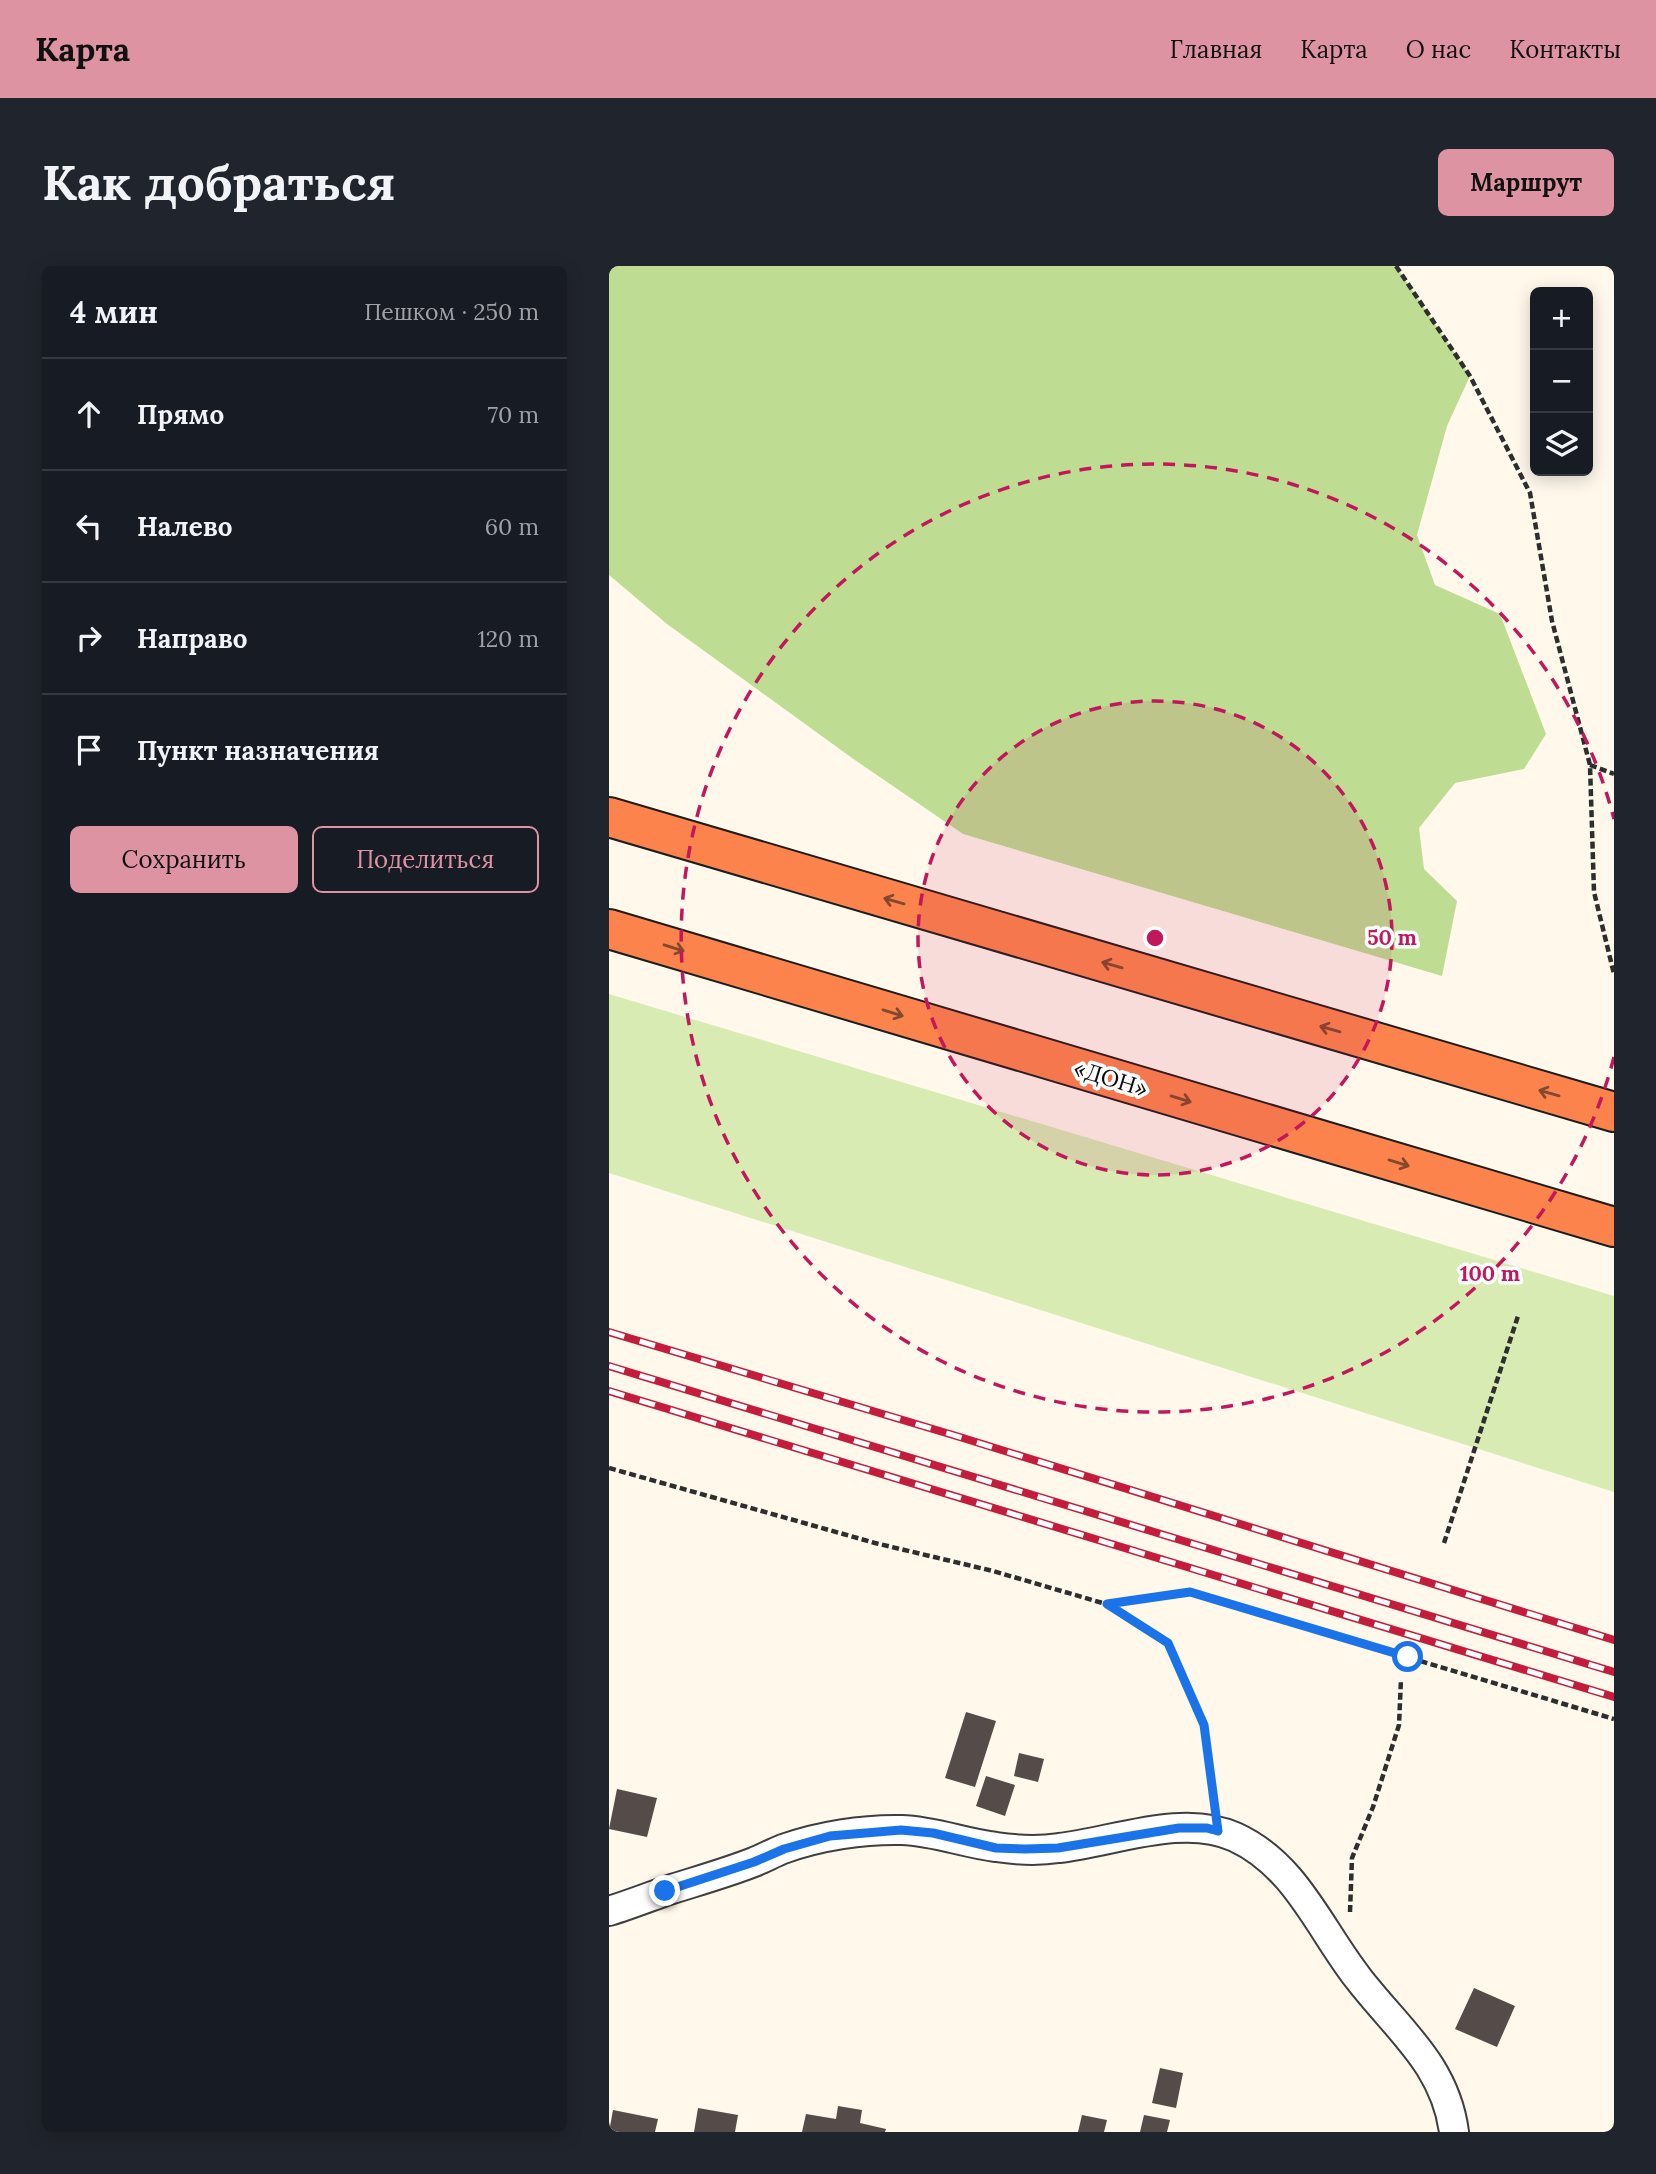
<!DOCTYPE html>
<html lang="ru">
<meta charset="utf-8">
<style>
:root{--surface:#171b24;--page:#20242c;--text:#f1f3f6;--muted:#9ea1a6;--line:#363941;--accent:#dd93a2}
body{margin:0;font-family:Lora,serif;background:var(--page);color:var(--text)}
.controls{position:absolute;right:21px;top:21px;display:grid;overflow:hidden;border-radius:10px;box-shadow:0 4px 18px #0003}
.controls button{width:63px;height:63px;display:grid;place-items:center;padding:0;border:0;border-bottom:2px solid var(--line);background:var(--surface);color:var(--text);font:35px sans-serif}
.stop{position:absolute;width:21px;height:21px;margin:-16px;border:5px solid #1a73e8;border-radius:50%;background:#fff}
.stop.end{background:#1a73e8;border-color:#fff;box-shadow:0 2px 7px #0008}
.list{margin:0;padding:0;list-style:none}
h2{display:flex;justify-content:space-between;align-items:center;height:91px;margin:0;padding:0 28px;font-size:30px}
h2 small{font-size:23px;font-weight:400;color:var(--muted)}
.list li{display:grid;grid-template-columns:46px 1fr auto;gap:21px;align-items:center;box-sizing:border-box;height:112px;padding:0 28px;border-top:2px solid var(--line)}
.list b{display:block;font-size:26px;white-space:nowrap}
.list em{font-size:23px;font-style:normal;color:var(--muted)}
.actions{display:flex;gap:14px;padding:21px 28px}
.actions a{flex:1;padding:16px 0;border:2px solid var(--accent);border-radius:10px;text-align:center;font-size:24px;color:var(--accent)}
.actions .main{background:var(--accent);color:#111}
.icon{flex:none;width:38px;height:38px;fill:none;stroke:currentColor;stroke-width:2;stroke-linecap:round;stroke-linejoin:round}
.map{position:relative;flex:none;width:1005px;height:1866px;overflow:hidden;border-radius:10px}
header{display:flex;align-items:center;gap:42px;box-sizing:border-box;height:98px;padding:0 35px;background:var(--accent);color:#111}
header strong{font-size:33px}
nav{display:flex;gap:38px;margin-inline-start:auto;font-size:24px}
.intro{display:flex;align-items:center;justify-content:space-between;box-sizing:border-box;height:168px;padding:0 42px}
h1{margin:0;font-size:49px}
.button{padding:18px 32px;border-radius:10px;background:var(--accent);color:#111;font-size:24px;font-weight:700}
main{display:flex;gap:42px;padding:0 42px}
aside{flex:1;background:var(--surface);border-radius:10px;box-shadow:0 4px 18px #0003}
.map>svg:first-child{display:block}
.green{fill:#d8ebb3}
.forest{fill:#bedd92}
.building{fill:#554b48}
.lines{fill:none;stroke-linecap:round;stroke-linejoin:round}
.minor-casing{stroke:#3f3f3f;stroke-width:32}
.motorway-casing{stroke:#1d1d1d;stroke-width:42}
.path{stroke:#2e2e2e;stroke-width:4.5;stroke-dasharray:7 3.5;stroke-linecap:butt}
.minor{stroke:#fff;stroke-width:28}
.motorway{stroke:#fc844c;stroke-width:38}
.rail-casing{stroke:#c41d3c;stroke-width:8}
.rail{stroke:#fff;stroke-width:5;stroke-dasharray:16;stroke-linecap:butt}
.oneway{stroke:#84482c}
.route{stroke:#1a73e8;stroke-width:9}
.ring{fill:none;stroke:#c2185b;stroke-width:3.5;stroke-dasharray:12 9}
.labels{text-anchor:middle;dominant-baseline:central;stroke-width:7;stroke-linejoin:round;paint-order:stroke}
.street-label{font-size:23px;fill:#0c0c0c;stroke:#fff}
.centre{fill:#c2185b;stroke:#fff;stroke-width:3.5}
.ring-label{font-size:21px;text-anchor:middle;font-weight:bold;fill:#c2185b;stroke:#fff;stroke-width:7;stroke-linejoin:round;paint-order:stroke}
</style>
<header>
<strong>Карта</strong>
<nav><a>Главная</a><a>Карта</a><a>О нас</a><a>Контакты</a></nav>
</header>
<div class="intro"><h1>Как добраться</h1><a class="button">Маршрут</a></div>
<main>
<aside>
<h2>4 мин<small>Пешком · 250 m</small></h2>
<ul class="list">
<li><svg class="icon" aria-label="ahead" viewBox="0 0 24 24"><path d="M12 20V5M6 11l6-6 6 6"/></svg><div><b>Прямо</b></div><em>70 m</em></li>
<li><svg class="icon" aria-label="left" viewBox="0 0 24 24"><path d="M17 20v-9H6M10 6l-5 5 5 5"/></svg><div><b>Налево</b></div><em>60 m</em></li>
<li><svg class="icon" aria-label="right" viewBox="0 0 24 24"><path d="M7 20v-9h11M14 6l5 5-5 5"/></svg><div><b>Направо</b></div><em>120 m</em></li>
<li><svg class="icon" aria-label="arrive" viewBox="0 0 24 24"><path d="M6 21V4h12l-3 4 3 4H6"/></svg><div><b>Пункт назначения</b></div></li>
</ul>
<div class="actions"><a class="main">Сохранить</a><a>Поделиться</a></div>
</aside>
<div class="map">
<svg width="1005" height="1866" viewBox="0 0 1005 1866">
<rect width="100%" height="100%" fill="#fff8eb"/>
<path class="green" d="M0 728 1005 1030V1226L0 907Z"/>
<path class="forest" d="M0 0H787L861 110 838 160 808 269 826 319 891 348 937 468 915 503 846 517 810 562 815 603 848 635 833 710 354 568 243 492 58 358 0 309Z"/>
<path class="building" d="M357 1446 387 1455 366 1521 336 1512Z
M410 1487 435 1493 429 1516 405 1510Z
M377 1510 406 1519 396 1550 367 1540Z
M8 1523 48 1532 38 1571 0 1563Z
M865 1722 906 1740 888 1781 846 1763Z
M551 1802 574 1807 567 1842 543 1837Z
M229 1840 253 1844 251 1857 277 1863 276 1866H193L197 1848 227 1853Z
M89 1842 129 1849 126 1866H85Z
M4 1844 49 1853 46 1866H0Z
M473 1849 498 1854 495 1866H469Z
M535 1849 561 1854 558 1866H531Z"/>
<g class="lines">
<defs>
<path id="minor" d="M0 1645C20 1639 40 1631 60 1624 88 1615 117 1607 145 1596 155 1592 164 1587 174 1583 210 1570 255 1563 293 1564 325 1565 355 1577 387 1581 407 1584 430 1585 450 1582 504 1576 574 1547 626 1571 687 1599 710 1662 749 1712 788 1763 836 1798 845 1866"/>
<path id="motorway" d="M0 551 1005 846
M0 663 1005 961"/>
</defs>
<use href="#minor" class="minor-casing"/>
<use href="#motorway" class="motorway-casing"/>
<path class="path" d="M787 0 861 110 921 227 943 355 981 499 985 626 1005 708
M981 499 1005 508
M0 1202 266 1277 384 1305 497 1338 559 1377 595 1459 605 1537
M835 1277 909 1050
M497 1338 581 1326 1005 1453
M741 1646 743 1592 764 1541 790 1459 792 1413"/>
<use href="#minor" class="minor"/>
<use href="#motorway" class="motorway"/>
<defs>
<path id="rail" d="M0 1066 354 1172 1005 1374
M0 1100 1005 1406
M0 1125 1005 1431"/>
</defs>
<use href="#rail" class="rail-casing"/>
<use href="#rail" class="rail"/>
</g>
<defs><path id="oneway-shaft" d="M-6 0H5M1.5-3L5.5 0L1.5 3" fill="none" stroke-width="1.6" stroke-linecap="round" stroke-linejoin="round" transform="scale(1.75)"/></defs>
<g class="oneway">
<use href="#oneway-shaft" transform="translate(285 635) rotate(-164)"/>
<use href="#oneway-shaft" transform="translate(65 682) rotate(17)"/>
<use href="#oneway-shaft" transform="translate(503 699) rotate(-164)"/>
<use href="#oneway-shaft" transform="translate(284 747) rotate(17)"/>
<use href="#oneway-shaft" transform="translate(721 763) rotate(-164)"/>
<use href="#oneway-shaft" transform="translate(940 827) rotate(-164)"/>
<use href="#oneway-shaft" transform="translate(572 833) rotate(17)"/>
<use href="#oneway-shaft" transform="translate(790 897) rotate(17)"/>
</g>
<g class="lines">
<path class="route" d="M56 1625 145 1596 175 1583 221 1570 292 1564 324 1567 387 1582 416 1583 449 1582 570 1562H598L609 1565 595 1459 559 1377 498 1338 581 1326 799 1391"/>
</g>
<circle cx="546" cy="672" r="237" fill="#c2185b" fill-opacity=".12"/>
<g class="ring">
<circle cx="546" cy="672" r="237"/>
<path d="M1005 791A474 474 0 1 1 1005 553"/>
</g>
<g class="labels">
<g class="street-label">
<text transform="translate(502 812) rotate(17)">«ДОН»</text>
</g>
</g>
<circle cx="546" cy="672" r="10" class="centre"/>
<g class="ring-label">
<text x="783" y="679">50 m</text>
<text x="881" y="1015">100 m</text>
</g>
</svg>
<div class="controls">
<button>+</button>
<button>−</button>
<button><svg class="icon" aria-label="layers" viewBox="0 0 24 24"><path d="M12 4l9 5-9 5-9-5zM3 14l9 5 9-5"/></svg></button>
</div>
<div class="stop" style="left:799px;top:1391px"></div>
<div class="stop end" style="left:56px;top:1625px"></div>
</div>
</main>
